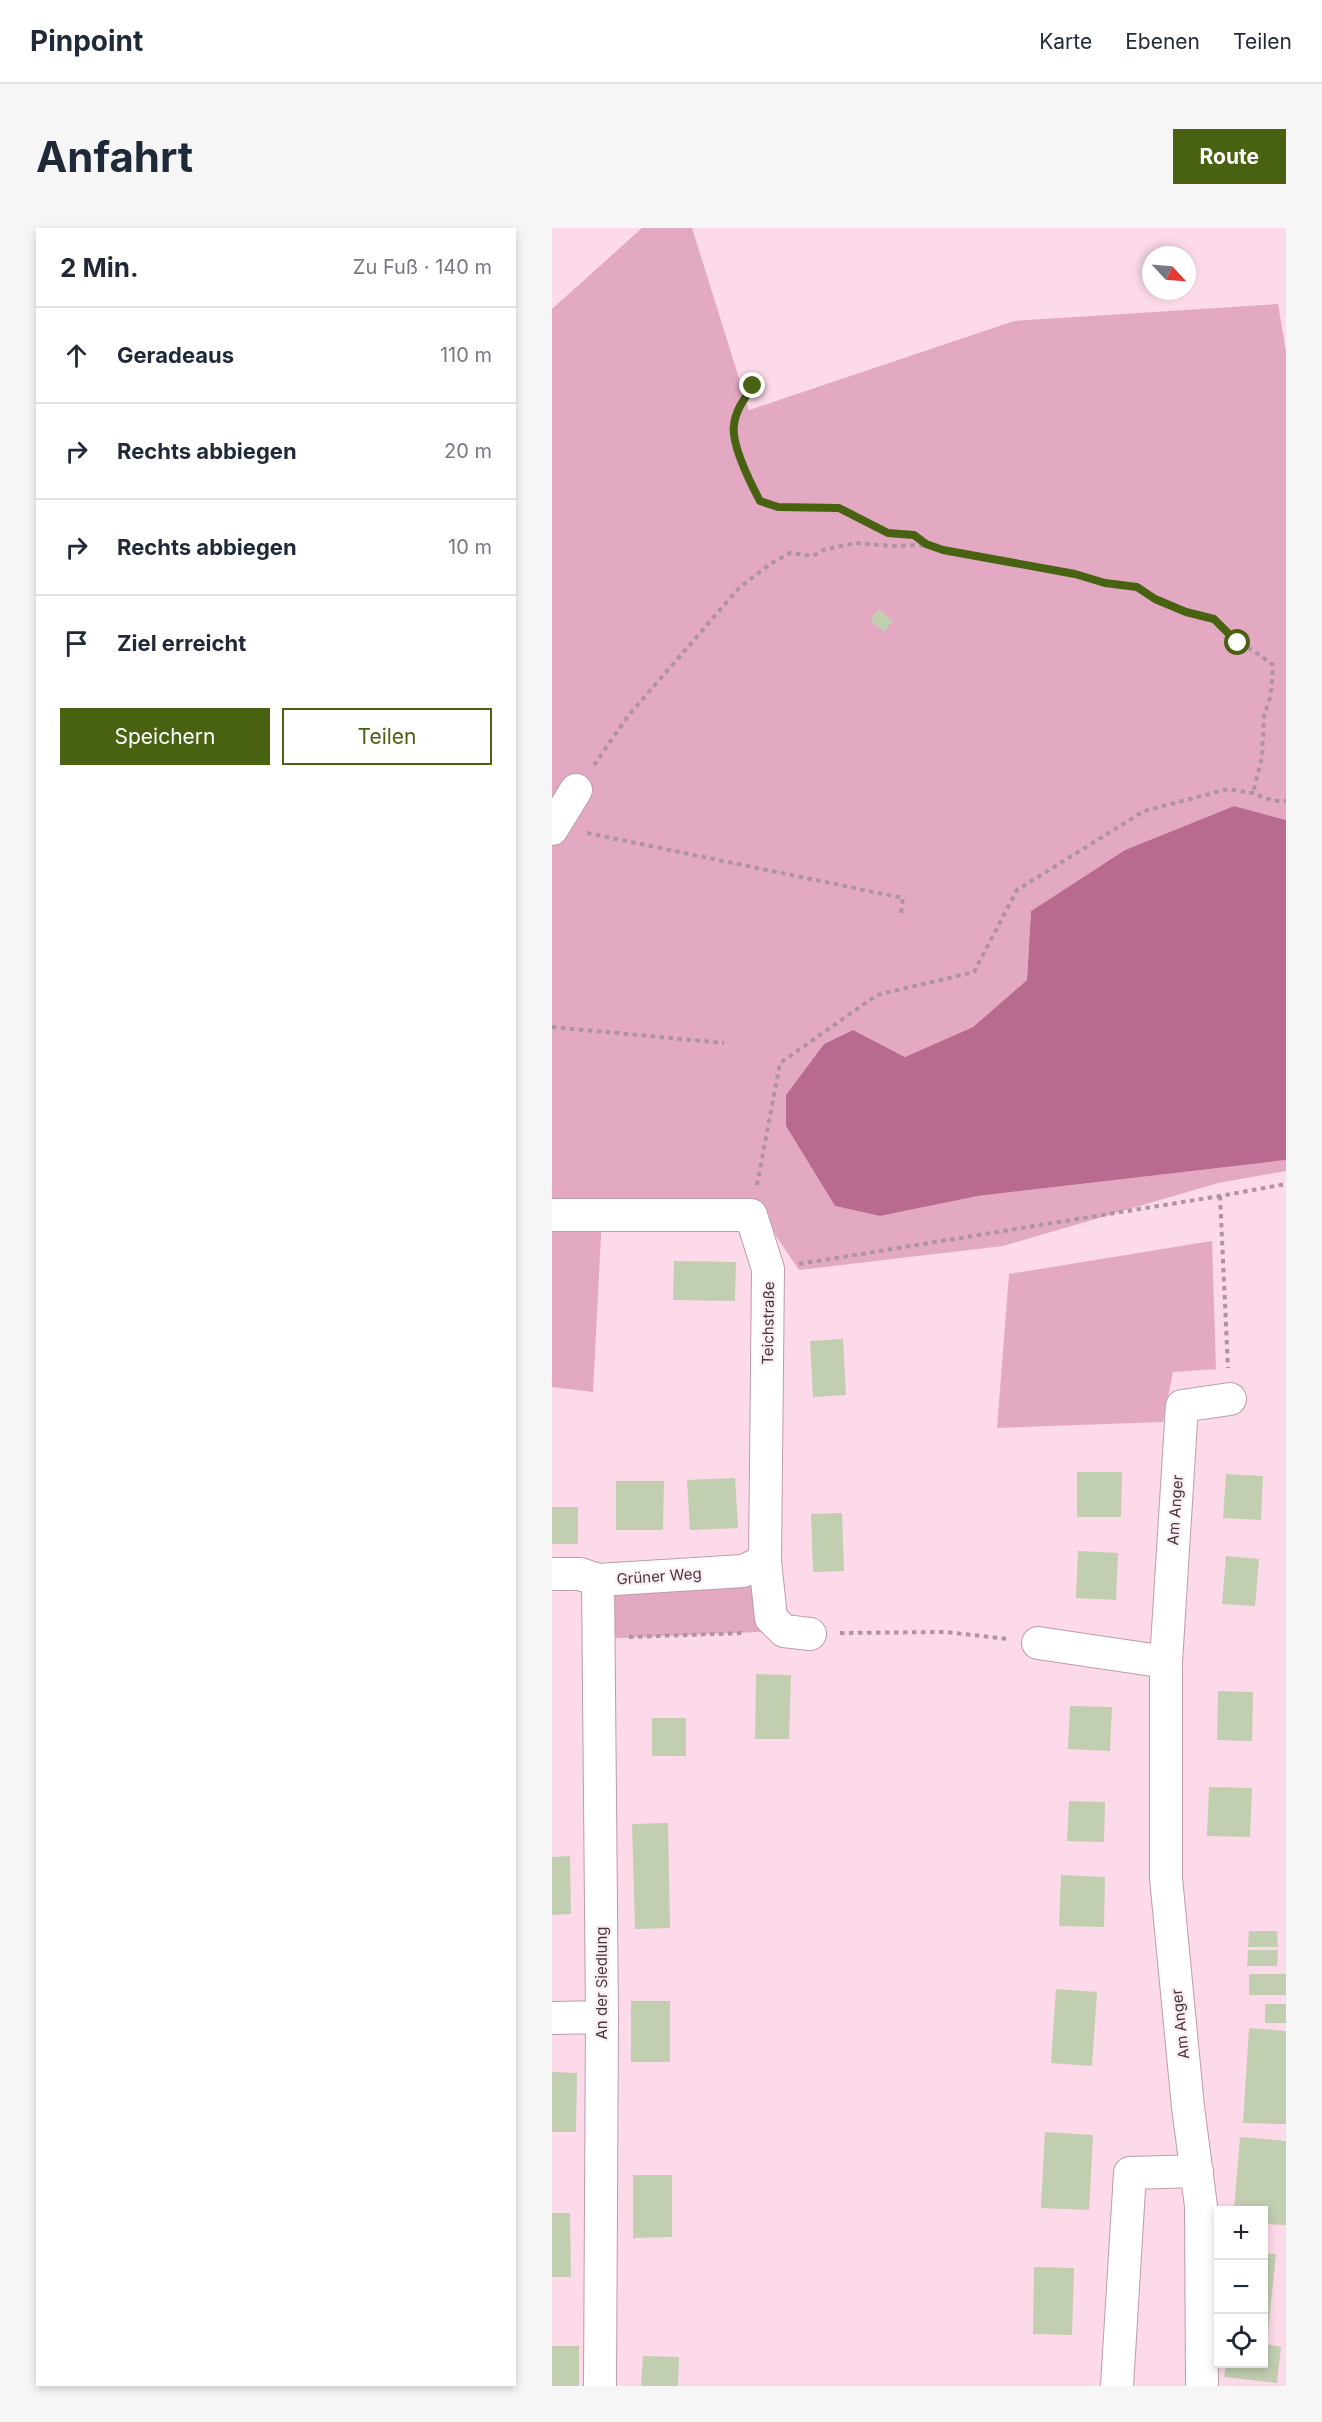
<!DOCTYPE html>
<html lang="de">
<meta charset="utf-8">
<style>
:root{--surface:#fff;--page:#f6f6f7;--text:#1f2937;--muted:#747a83;--line:#e0e1e3;--accent:#486212}
body{margin:0;font-family:Inter,sans-serif;background:var(--page);color:var(--text)}
.controls{position:absolute;right:18px;bottom:18px;display:grid;overflow:hidden;border-radius:0px;box-shadow:0 3px 9px #0003}
.controls button{width:54px;height:54px;display:grid;place-items:center;padding:0;border:0;border-bottom:2px solid var(--line);background:var(--surface);color:var(--text);font:30px sans-serif}
.compass{position:absolute;left:590px;top:18px;width:54px;height:54px;border-radius:50%;background:var(--surface);box-shadow:0 3px 9px #0003;rotate:116deg}
.stop{position:absolute;width:18px;height:18px;margin:-14px;border:4px solid #486212;border-radius:50%;background:#fff}
.stop.end{background:#486212;border-color:#fff;box-shadow:0 2px 6px #0008}
.list{margin:0;padding:0;list-style:none}
h2{display:flex;justify-content:space-between;align-items:center;height:78px;margin:0;padding:0 24px;font-size:26px}
h2 small{font-size:20px;font-weight:400;color:var(--muted)}
.list li{display:grid;grid-template-columns:39px 1fr auto;gap:18px;align-items:center;box-sizing:border-box;height:96px;padding:0 24px;border-top:2px solid var(--line)}
.list b{display:block;font-size:22px;white-space:nowrap}
.list em{font-size:20px;font-style:normal;color:var(--muted)}
.actions{display:flex;gap:12px;padding:18px 24px}
.actions a{flex:1;padding:14px 0;border:2px solid var(--accent);border-radius:0px;text-align:center;font-size:21px;color:var(--accent)}
.actions .main{background:var(--accent);color:#fff}
.icon{flex:none;width:33px;height:33px;fill:none;stroke:currentColor;stroke-width:2;stroke-linecap:round;stroke-linejoin:round}
.map{position:relative;flex:none;width:734px;height:2158px;overflow:hidden;border-radius:0px}
header{display:flex;align-items:center;gap:36px;box-sizing:border-box;height:84px;padding:0 30px;background:var(--surface);border-bottom:2px solid var(--line)}
header strong{font-size:28px}
nav{display:flex;gap:33px;margin-inline-start:auto;font-size:21px}
.intro{display:flex;align-items:center;justify-content:space-between;box-sizing:border-box;height:144px;padding:0 36px}
h1{margin:0;font-size:42px}
.button{padding:15px 27px;border-radius:0px;background:var(--accent);color:#fff;font-size:21px;font-weight:700}
main{display:flex;gap:36px;padding:0 36px}
aside{flex:1;background:var(--surface);border-radius:0px;box-shadow:0 3px 9px #0003}
.map>svg:first-child{display:block}
.green{fill:#e3a9c2}
.water{fill:#b96a8f}
.building{fill:#c1ceb0}
.lines{fill:none;stroke-linecap:round;stroke-linejoin:round}
.minor-casing{stroke:#bd9caa;stroke-width:34}
.path{stroke:#ae949f;stroke-width:4;stroke-dasharray:4.5 4.5;stroke-linecap:butt}
.minor{stroke:#fff;stroke-width:32}
.route{stroke:#486212;stroke-width:8}
.labels{text-anchor:middle;dominant-baseline:central;stroke-width:4.5;stroke-linejoin:round;paint-order:stroke}
.street-label{font-size:15px;fill:#44363c;stroke:#fceef4}
</style>
<header>
<strong>Pinpoint</strong>
<nav><a>Karte</a><a>Ebenen</a><a>Teilen</a></nav>
</header>
<div class="intro"><h1>Anfahrt</h1><a class="button">Route</a></div>
<main>
<aside>
<h2>2 Min.<small>Zu Fuß · 140 m</small></h2>
<ul class="list">
<li><svg class="icon" aria-label="ahead" viewBox="0 0 24 24"><path d="M12 20V5M6 11l6-6 6 6"/></svg><div><b>Geradeaus</b></div><em>110 m</em></li>
<li><svg class="icon" aria-label="right" viewBox="0 0 24 24"><path d="M7 20v-9h11M14 6l5 5-5 5"/></svg><div><b>Rechts abbiegen</b></div><em>20 m</em></li>
<li><svg class="icon" aria-label="right" viewBox="0 0 24 24"><path d="M7 20v-9h11M14 6l5 5-5 5"/></svg><div><b>Rechts abbiegen</b></div><em>10 m</em></li>
<li><svg class="icon" aria-label="arrive" viewBox="0 0 24 24"><path d="M6 21V4h12l-3 4 3 4H6"/></svg><div><b>Ziel erreicht</b></div></li>
</ul>
<div class="actions"><a class="main">Speichern</a><a>Teilen</a></div>
</aside>
<div class="map">
<svg width="734" height="2158" viewBox="0 0 734 2158">
<rect width="100%" height="100%" fill="#fddae9"/>
<path class="green" d="M90 0H140L197 182 462 93 726 76 734 124V592L682 578 573 622 479 683 475 752 421 799 353 829 301 802 272 816 235 866 234 898 283 978 328 988 426 968 734 932V943L666 955 451 1018 247 1042 206 981 50 989 41 1164 0 1159V81Z
M660 1013 664 1141 621 1144 611 1194 445 1200 457 1046Z
M191 1343 232 1403 47 1411 46 1352Z"/>
<path class="water" d="M682 578 734 592V932L426 968 328 988 283 978 234 898V867L272 816 301 802 353 829 421 799 475 752 479 683 573 622Z"/>
<path class="building" d="M327 381 341 393 332 404 318 392Z
M122 1033 184 1034 183 1073 121 1072Z
M291 1111 294 1167 261 1169 258 1113Z
M525 1244H570L569 1289H525Z
M674 1246 711 1248 709 1292 671 1290Z
M183 1250 186 1300 138 1302 135 1252Z
M64 1253H112L111 1302H64Z
M0 1279H26V1316H0Z
M290 1285 292 1343 261 1344 259 1286Z
M526 1323 566 1325 564 1372 524 1370Z
M674 1328 707 1331 703 1378 670 1376Z
M204 1446 239 1447 237 1511H203Z
M666 1463 701 1464 700 1513 665 1512Z
M518 1478 560 1479 558 1523 516 1521Z
M100 1490H134V1528H100Z
M657 1559 700 1560 698 1609 655 1608Z
M517 1573 553 1574 552 1614 515 1613Z
M116 1595 118 1700 83 1701 80 1596Z
M18 1628 19 1686 0 1687V1629Z
M509 1647 553 1649 552 1699 507 1698Z
M697 1703H725L726 1719H696Z
M696 1722H726L725 1738H695Z
M697 1746H734V1767H697Z
M504 1761 545 1764 540 1838 499 1835Z
M79 1773H118V1834H79Z
M713 1776H734V1795H713Z
M697 1800 734 1803V1896L691 1895Z
M0 1844 25 1845 24 1904H0Z
M493 1904 541 1907 537 1982 489 1980Z
M688 1909 734 1913V1997L712 1996V1982H682Z
M81 1947H120V2009L81 2010Z
M0 1985H18L19 2049H0Z
M712 2025 724 2026 715 2116 729 2119 725 2155 672 2149 674 2136H712Z
M482 2039 522 2040 520 2107 481 2106Z
M0 2118H27V2158H0Z
M91 2128 127 2129 126 2158H89Z"/>
<g class="lines">
<defs>
<path id="minor" d="M0 601 24 562
M0 987H199L216 1041 213 1333 219 1390 232 1403 258 1406
M0 1346H28L46 1352 191 1343 213 1333
M46 1352 50 1789 48 2158
M486 1415 614 1434
M0 1790 50 1789
M565 2158 578 1945 645 1943
M650 2158 649 1978 636 1879 614 1650V1434L630 1178 678 1171"/>
</defs>
<use href="#minor" class="minor-casing"/>
<path class="path" d="M201 158C193 170 183 183 182 197 179 216 199 256 209 273L226 279 287 280 336 305 362 307 374 316
M42 537 76 488 187 360 218 336 238 325 261 328 271 322 303 315 340 318 374 317 425 329 523 347 553 355 585 359 603 371 634 384 662 391 686 415 702 423 721 437 719 467 712 488 710 529 701 565
M35 605 351 670 349 685
M0 799 172 815
M205 957 228 835 325 767 422 744 465 662 592 583 676 561 701 565 722 573H734
M668 968 676 1140
M247 1036 668 968 734 956
M288 1405 393 1404 457 1411
M77 1409 193 1405"/>
<use href="#minor" class="minor"/>
</g>
<g class="lines">
<path class="route" d="M201 158C193 170 183 183 182 197 179 216 199 256 208 273L226 279 287 280 336 305 362 307 374 316 391 322 523 346 553 355 585 359 603 371 634 384 662 391 686 415"/>
</g>
<g class="labels">
<g class="street-label">
<text transform="translate(216 1095) rotate(-89)">Teichstraße</text>
<text transform="translate(623 1282) rotate(-86)">Am Anger</text>
<text transform="translate(107 1348) rotate(-4)">Grüner Weg</text>
<text transform="translate(49 1755) rotate(-90)">An der Siedlung</text>
<text transform="translate(628 1796) rotate(-96)">Am Anger</text>
</g>
</g>
</svg>
<div class="controls">
<button>+</button>
<button>−</button>
<button><svg class="icon" aria-label="locate" viewBox="0 0 24 24"><circle cx="12" cy="12" r="6"/><path d="M12 2v4M12 18v4M2 12h4M18 12h4"/></svg></button>
</div>
<svg class="compass" viewBox="-18 -18 36 36"><path d="M0-13l5 13h-10z" fill="#e53935"/><path d="M0 13l5-13h-10z" fill="#747a83"/></svg>
<div class="stop" style="left:686px;top:415px"></div>
<div class="stop end" style="left:201px;top:158px"></div>
</div>
</main>
